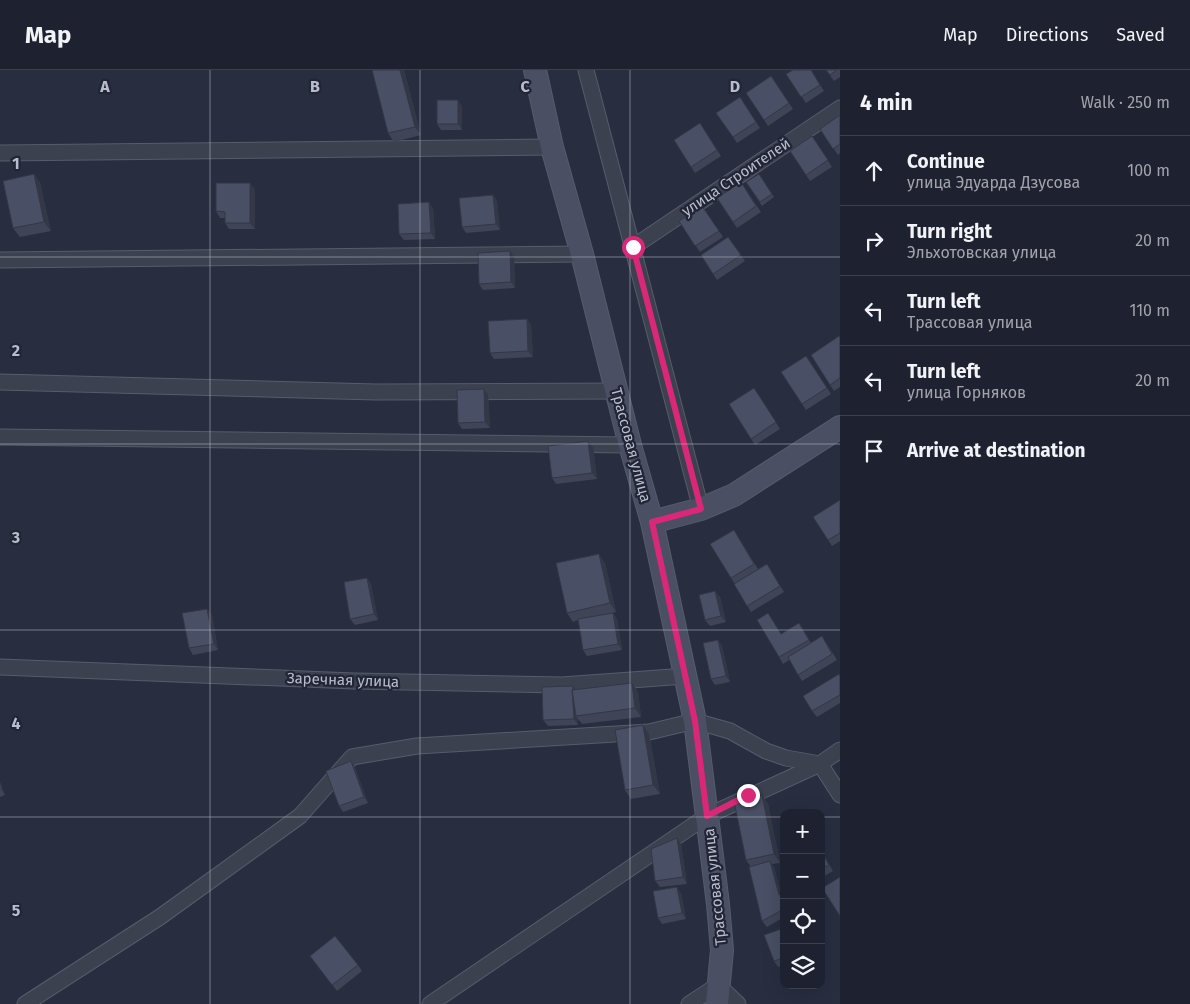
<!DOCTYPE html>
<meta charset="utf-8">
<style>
:root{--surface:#1e2230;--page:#262a38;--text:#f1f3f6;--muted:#a1a4ab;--line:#3c3f4c}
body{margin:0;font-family:"Fira Sans",sans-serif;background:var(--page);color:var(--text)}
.controls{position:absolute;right:15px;bottom:15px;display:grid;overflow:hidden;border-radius:10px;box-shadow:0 5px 20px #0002}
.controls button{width:45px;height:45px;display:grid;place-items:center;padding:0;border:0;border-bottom:1px solid var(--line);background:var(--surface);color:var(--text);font:25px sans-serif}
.stop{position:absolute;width:15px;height:15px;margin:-11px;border:4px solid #db2777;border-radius:50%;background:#fff}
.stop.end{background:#db2777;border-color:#fff;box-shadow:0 1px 5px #0008}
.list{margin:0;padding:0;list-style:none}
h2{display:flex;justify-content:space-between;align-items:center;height:65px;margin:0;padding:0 20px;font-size:21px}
h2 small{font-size:16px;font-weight:400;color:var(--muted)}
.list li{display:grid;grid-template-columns:32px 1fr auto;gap:15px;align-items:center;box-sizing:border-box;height:70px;padding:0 20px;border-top:1px solid var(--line)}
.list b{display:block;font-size:19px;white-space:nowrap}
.list p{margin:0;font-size:16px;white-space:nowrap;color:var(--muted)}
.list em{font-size:16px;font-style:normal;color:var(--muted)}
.icon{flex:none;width:28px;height:28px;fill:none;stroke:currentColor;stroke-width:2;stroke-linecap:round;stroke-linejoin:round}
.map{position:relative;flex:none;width:840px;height:934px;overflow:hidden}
header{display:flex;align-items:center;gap:30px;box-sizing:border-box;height:70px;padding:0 25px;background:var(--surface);border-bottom:1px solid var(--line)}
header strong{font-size:24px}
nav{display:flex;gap:28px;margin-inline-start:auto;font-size:18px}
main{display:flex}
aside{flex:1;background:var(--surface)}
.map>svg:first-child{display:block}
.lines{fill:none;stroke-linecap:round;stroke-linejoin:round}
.street-casing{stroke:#575c6b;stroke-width:17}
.secondary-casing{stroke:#575c6b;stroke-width:24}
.street{stroke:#3c4150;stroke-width:15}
.secondary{stroke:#4a4f63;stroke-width:22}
.wall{fill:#3f4456}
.shaded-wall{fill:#333746}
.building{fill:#494f64;stroke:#333746}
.route{stroke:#db2777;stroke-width:6}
.grid{fill:none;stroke:#b9bccb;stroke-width:1;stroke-opacity:0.55}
.labels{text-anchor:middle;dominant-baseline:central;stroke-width:4.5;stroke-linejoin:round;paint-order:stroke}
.street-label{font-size:15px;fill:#b9bccb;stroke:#212536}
.grid-label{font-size:16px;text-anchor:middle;font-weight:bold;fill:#b9bccb;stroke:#212536;stroke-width:4.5;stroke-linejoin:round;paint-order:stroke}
</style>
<header>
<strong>Map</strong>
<nav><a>Map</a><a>Directions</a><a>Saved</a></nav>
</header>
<main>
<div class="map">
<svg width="840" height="934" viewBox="0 0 840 934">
<rect width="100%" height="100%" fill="#282e40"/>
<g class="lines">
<defs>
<path id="street" d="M586 0 701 439
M0 83 552 77
M633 177 840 38
M0 190 582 184
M0 312 376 322 617 321
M0 367 630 375
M0 597 354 611 562 615 686 606
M25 934 160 847 300 746 352 687 417 676 649 662 695 651 730 661 766 681 786 688 820 694 840 725
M430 934 707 746 820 694 840 680
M689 934 718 915 738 934"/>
<path id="secondary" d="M535 0 552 77 582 184 630 375 652 452 695 651 718 834 722 880 717 934
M652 452 701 439 734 425 840 357"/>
</defs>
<use href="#street" class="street-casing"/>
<use href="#secondary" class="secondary-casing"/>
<use href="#street" class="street"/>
<use href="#secondary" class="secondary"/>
</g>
<path class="wall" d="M404 0 421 65 394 72 388 63Z
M811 0 824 21 806 33 786 4Z
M826 0H840V7L834 11Z
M771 6 793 39 768 56 764 50Z
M740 27 760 58 737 73 716 43Z
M462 36V60H441L437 54Z
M840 45V83L838 85 820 59Z
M700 53 721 86 695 103 674 70Z
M812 66 832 97 810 111 790 81Z
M34 104 40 113 51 161 20 167 13 158Z
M759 104 774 127 762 136 746 112Z
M741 112 761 142 737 158 717 128Z
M250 113 255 120V159H229L225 153V148H220L216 141Z
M493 125 497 131 500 160 466 163 462 157Z
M702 136 723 167 700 182 679 151Z
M433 138 435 169 404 170 399 164Z
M728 167 745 191 717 210 713 204Z
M514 187 515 218 483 220 479 214Z
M527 249 531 255 533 287 494 289 490 283Z
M840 268V317L834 321 830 315Z
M806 286 831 324 806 340 781 302Z
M758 324 780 359 755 375 751 369Z
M488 325 490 358 462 359 458 353Z
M593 377 597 409 556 414 552 408Z
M840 430V471L832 476 828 470Z
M734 460 758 499 767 494 784 522 751 542 731 508Z
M605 493 616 542 609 544 613 543 617 549 622 580 587 586 583 580 578 550 573 552 567 543Z
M367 508 371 514 378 550 355 555 350 549Z
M715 521 720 527 726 552 710 556 705 550Z
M207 539 212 545 218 580 193 585 189 578Z
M768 543 781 564 803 559 811 573 822 566 837 590 802 611 789 590 783 594 779 587Z
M718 570 722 576 730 612 715 615 711 609Z
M840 606V633L817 647 812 641Z
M632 613 638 622 641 647 582 654 578 649V655L548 656 543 650 576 620Z
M649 664 660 724 631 729 625 720Z
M355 698 368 733 343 742 339 736Z
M0 712 5 725 0 727Z
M762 725 768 734 780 793 772 794 774 797 781 824 784 823V847L767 857 762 851 751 797 746 790Z
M681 774 687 814 660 817 655 811Z
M821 779 833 801 821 808Z
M681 823 686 849 662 854 658 848Z
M784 858V895L778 897 774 891Z
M310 886 358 895 362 901 337 921Z"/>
<path class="shaded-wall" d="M400 0H404L421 65 415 57Z
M458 30 462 36V60L458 54Z
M34 104 40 113 51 161 44 152Z
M250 113 255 120V159L250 153Z
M493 125 497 131 500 160 496 154Z
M429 132 433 138 435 169 431 163Z
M510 181 514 187 515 218 511 212Z
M527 249 531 255 533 287 528 281Z
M484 319 488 325 490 358 485 352Z
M588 371 593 377 597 409 592 403Z
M599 484 605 493 616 542 610 533Z
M367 508 371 514 378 550 374 544Z
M715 521 720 527 726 552 721 546Z
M207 539 212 545 218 580 214 574Z
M613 543 617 549 622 580 618 574Z
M718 570 722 576 730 612 726 606Z
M632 613 638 622 641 647 635 638Z
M573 616 577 622 576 646 578 649V655L574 649Z
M643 655 649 664 660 724 653 715Z
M351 691 355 698 368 733 364 727Z
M0 712 5 725 1 719Z
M762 725 768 734 780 793 774 784Z
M677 768 681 774 687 814 683 807Z
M821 779 833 801 829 795 821 780Z
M770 791 774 797 783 832 779 825Z
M677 817 681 823 686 849 682 843Z"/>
<path class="building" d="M372 0H400L415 57 388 63Z
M793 0H811L820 15 801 27 786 4Z
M826 0H837L830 5Z
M771 6 789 33 764 50 746 23Z
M740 27 756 52 733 67 716 43Z
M437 30H458V54H437Z
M840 45V74L833 79 820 59Z
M700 53 717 80 691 97 674 70Z
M812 66 828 90 806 105 790 81Z
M34 104 44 152 13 158 3 111Z
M759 104 772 124 760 132 746 112Z
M741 112 756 136 733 152 717 128Z
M216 113H250V153H225V142L216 141Z
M493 125 496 154 462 157 459 128Z
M429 132 431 163 399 164 398 134Z
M702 136 719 161 695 176 679 151Z
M728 167 741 185 713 204 701 185Z
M510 181 511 212 479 214 478 183Z
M527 249 528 281 490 283 488 251Z
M839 266 840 268V308L830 315 811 285Z
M806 286 827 318 802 334 781 302Z
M754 318 776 352 751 369 729 334Z
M484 319 485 352 458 353 457 320Z
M588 371 592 403 552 408 548 376Z
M840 430V463L828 470 813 447Z
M734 460 754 494 731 508 710 474Z
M599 484 610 533 567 543 556 493Z
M767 494 780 516 747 536 734 514Z
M367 508 374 544 350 549 344 512Z
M715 521 721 546 705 550 699 525Z
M207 539 214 574 189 578 182 543Z
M613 543 618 574 583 580 578 549Z
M768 543 781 564 799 553 809 570 779 587 757 550Z
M822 566 832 584 798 605 788 587Z
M718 570 726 606 711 609 703 573Z
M839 604 840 607V625L812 641 803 626Z
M632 613 635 638 576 646 572 620Z
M573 616V620H572L574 649 543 650 542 617Z
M643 655 653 715 625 720 615 660Z
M351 691 364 727 339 736 326 701Z
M762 725 774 784 746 790 734 731Z
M677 768 683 807 655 811 651 779Z
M821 780 829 795 821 799Z
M784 783V790L781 785Z
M770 791 779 825 784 823V839L762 851 749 797Z
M840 807V846L822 818Z
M677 817 682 843 658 848 653 821Z
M784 858V888L774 891 764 865Z
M335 866 358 895 332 915 310 886Z"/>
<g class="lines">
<path class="route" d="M633 177 701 439 652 452 695 651 707 746 748 725"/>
</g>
<path class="grid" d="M210 0V934M420 0V934M630 0V934M0 187H840M0 374H840M0 560H840M0 747H784M821 747H840"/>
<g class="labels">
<g class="street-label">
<text transform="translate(736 107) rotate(-34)">улица Строителей</text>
<text transform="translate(631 375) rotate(75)">Трассовая улица</text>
<text transform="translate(343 610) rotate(2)">Заречная улица</text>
<text transform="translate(715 817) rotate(-96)">Трассовая улица</text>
</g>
</g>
<g class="grid-label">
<text x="105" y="22">A</text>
<text x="315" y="22">B</text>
<text x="525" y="22">C</text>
<text x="735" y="22">D</text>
<text x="16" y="99">1</text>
<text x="16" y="286">2</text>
<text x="16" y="473">3</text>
<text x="16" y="659">4</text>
<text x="16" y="846">5</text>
</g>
</svg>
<div class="controls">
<button>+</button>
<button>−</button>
<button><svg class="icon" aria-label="locate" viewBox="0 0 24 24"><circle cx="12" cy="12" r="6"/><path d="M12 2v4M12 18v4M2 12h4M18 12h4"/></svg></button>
<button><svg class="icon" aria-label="layers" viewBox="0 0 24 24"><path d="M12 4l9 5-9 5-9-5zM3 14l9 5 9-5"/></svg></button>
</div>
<div class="stop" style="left:633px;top:177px"></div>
<div class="stop end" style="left:748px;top:725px"></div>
</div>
<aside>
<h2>4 min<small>Walk · 250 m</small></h2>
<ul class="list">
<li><svg class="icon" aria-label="ahead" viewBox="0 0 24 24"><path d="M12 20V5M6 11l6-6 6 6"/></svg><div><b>Continue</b><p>улица Эдуарда Дзусова</p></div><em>100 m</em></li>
<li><svg class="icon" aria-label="right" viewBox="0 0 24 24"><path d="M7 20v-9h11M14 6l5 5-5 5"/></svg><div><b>Turn right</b><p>Эльхотовская улица</p></div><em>20 m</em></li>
<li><svg class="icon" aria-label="left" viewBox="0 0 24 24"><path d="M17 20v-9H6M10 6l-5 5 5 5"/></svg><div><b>Turn left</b><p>Трассовая улица</p></div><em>110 m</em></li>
<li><svg class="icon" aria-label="left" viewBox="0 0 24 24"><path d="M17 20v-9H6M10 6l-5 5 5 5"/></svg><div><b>Turn left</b><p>улица Горняков</p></div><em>20 m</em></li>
<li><svg class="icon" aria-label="arrive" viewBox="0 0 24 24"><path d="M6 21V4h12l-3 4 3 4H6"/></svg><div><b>Arrive at destination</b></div></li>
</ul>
</aside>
</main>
